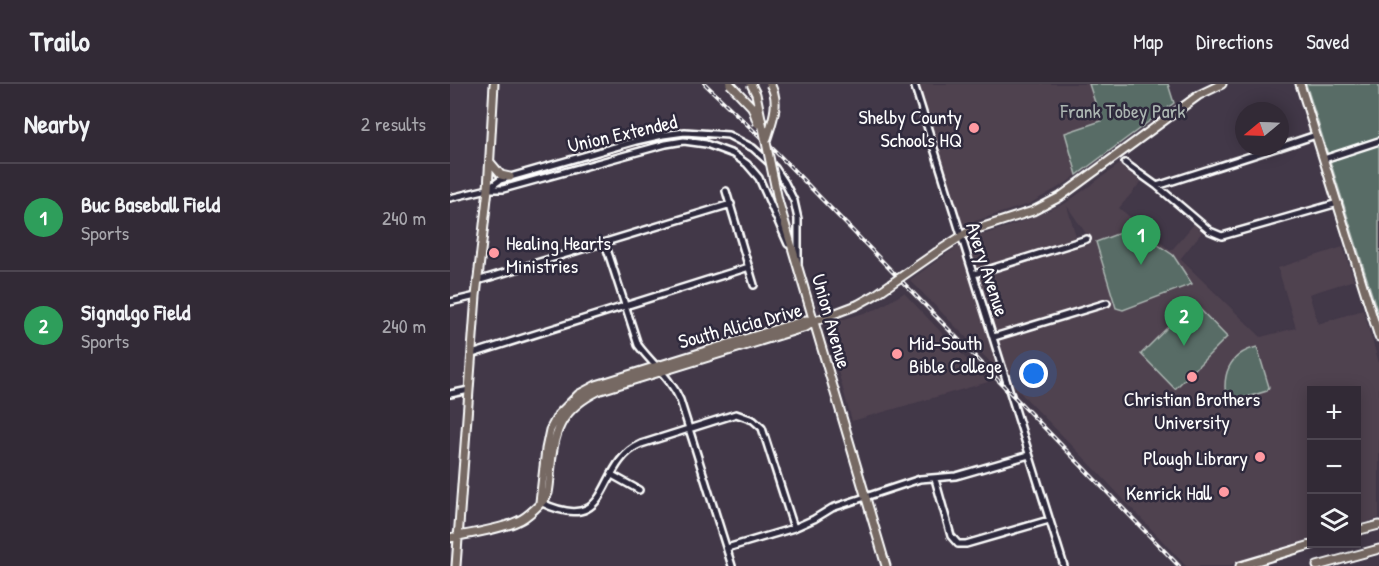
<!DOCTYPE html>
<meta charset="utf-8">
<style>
:root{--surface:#322a36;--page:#3d3642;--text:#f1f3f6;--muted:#a8a7ad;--line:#4d4651;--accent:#8c9099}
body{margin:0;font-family:"Patrick Hand",sans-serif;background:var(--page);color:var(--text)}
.controls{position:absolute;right:18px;bottom:18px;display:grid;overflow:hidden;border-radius:0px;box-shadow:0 3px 15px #0003}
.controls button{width:54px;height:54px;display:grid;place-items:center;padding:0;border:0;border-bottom:2px solid var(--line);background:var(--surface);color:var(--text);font:30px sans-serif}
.compass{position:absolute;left:785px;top:18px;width:54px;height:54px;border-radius:50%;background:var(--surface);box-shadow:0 3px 15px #0003;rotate:251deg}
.you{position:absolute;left:584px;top:290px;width:21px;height:21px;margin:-15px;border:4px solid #fff;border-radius:50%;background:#1a73e8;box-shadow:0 0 0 9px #1a73e833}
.badge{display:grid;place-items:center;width:39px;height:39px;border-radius:50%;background:var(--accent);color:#fff;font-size:20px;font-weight:700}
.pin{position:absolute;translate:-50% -50px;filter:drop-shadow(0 2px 3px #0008)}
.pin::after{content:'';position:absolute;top:32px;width:21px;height:18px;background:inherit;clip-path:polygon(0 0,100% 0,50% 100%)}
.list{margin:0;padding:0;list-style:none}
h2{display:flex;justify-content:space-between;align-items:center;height:78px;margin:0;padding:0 24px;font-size:26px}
h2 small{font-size:20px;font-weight:400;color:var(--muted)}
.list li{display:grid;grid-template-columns:39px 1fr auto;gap:18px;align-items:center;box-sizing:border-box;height:108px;padding:0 24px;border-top:2px solid var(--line)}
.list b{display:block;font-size:22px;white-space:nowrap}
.list p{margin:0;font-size:20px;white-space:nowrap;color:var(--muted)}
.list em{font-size:20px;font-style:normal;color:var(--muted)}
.icon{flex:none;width:33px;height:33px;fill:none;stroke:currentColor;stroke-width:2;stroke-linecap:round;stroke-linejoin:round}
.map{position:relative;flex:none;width:929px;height:482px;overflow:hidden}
header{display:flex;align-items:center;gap:36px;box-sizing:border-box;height:84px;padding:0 30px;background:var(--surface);border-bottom:2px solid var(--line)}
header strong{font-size:28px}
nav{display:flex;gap:33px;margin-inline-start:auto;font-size:21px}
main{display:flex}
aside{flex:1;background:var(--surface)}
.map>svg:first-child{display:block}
.built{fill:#504250;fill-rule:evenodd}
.green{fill:#586c66;stroke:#acb6b2;stroke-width:1.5}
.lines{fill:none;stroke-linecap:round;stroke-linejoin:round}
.minor-casing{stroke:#fff;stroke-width:10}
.major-casing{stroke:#fff;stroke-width:11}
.minor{stroke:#2f2a3d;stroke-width:5}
.major{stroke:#766964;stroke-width:7}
.rail-casing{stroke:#fff;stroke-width:4}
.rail{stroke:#2f2a3d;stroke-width:1.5;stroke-dasharray:4.5;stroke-linecap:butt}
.major-bridge-casing{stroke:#fff;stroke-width:11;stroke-linecap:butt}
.major-bridge{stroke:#766964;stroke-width:7}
.poi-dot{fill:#ff9aa2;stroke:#2f2a3d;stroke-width:2}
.labels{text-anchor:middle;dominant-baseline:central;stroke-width:5;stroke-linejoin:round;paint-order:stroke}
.park-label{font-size:20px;fill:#acb6b2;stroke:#2f2a3d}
.poi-label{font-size:20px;fill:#fff;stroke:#2f2a3d;text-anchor:end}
.street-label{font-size:20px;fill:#fff;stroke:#2f2a3d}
</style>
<header>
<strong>Trailo</strong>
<nav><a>Map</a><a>Directions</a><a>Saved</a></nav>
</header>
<main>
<aside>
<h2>Nearby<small>2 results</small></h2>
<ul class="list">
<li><span class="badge" style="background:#2e9e5b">1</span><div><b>Buc Baseball Field</b><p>Sports</p></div><em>240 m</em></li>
<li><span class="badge" style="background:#2e9e5b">2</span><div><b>Signalgo Field</b><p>Sports</p></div><em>240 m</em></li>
</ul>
</aside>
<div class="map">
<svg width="929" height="482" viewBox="0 0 929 482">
<rect width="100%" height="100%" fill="#423848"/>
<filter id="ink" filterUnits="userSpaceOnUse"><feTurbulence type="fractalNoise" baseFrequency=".0167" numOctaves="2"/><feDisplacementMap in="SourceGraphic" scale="12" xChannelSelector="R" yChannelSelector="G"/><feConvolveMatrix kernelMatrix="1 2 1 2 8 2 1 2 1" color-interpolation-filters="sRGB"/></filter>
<g filter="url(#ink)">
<path class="built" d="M469 0H639L651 37 615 49 627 91 616 99 579 120 512 141Z
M670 80 691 98 669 124 721 167 744 140 752 148 730 175 811 253 846 244 828 184 893 163 904 196 859 210 868 240 913 226 929 279V434L907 441 906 306H862L861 455 777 482H736L647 387 460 196 517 156 566 140 616 119ZM617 122 642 158 578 178 576 172 627 156Z
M454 209 538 298 402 337 375 241 427 225Z"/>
<path class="green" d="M639 0H718L724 19 627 91 615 49 651 37Z
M856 0H929V233Z
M683 144 723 171 742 200 673 226 666 224 646 158Z
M743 218 777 253 725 305 691 270Z
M807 263 819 303 817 307 777 319C771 292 778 270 807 263Z"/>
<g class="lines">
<defs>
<path id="minor" d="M464 0 614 482
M830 63 866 51
M874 75 929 57
M675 79 707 102 760 147 772 152 888 119
M707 102 829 63
M38 105 50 96 186 57 213 51 235 48 278 51 303 64 325 84 335 99 344 117 348 135V179
M276 107 304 201
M0 114 38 105H53L216 60 234 57 256 60 283 70 297 80 309 94 338 160
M155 159 188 261C202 280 220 293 230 316L282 482
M524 190 637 155
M27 197 281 120
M0 218 26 212
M544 253 657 219
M22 270 299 183
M0 310 19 306
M162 391 189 406
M485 395 501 452 508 460H516L599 436
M90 418C165 454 144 380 191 360L286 330 303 336 312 344 344 444
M277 464 344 444 364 435 382 424 470 395 506 392 579 371"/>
<path id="major" d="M850 0 929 253
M40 78 51 91 60 93
M328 116 436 482
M487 168 518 148 583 127 610 113 749 11 772 0
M90 418 96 365 100 346 108 331 129 310 146 301 356 236 364 237
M906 447 929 441
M0 454C20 449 50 446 68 437 76 434 95 417 98 409 100 400 100 390 101 381 104 344 114 324 148 307L356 243 365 237 407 221
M6 482 26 212 38 105 44 0
M790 482 864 460
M867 482 929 465"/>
</defs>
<use href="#minor" class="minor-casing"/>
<use href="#major" class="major-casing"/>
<use href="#minor" class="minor"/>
<use href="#major" class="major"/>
<defs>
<path id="rail" d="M255 0 326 68 729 482"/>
</defs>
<use href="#rail" class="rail-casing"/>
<use href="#rail" class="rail"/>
<defs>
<path id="major-bridge" d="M280 0 302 23 308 40
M301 0 306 10 328 116
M316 57C322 38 331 18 320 0
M407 221 425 211 487 168"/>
</defs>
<use href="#major-bridge" class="major-bridge-casing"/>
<use href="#major-bridge" class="major-bridge"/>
</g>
</g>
<g class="poi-dot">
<circle cx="524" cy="44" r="6"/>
<circle cx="44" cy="169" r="6"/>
<circle cx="447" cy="270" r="6"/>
<circle cx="742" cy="293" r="6"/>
<circle cx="810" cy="373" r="6"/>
<circle cx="774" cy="408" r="6"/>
</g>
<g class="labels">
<g class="park-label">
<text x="673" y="26">Frank Tobey Park</text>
</g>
<g class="poi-label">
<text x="512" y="32">Shelby County<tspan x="512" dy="23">Schools HQ</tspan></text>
<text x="56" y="158" text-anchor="start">Healing Hearts<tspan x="56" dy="23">Ministries</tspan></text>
<text x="459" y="258" text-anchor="start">Mid-South<tspan x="459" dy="23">Bible College</tspan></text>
<text x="742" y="314" text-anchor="middle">Christian Brothers<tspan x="742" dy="23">University</tspan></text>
<text x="798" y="373">Plough Library</text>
<text x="762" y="408">Kenrick Hall</text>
</g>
<g class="street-label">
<text transform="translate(172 49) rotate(-13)">Union Extended</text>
<text transform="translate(538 185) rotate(72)">Avery Avenue</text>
<text transform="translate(382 237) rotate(74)">Union Avenue</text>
<text transform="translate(290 241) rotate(-15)">South Alicia Drive</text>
</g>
</g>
</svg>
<div class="controls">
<button>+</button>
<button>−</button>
<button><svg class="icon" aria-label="layers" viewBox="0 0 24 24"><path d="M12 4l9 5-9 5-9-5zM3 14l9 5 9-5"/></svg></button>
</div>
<svg class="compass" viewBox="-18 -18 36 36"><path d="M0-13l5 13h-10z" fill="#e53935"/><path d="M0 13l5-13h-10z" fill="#a8a7ad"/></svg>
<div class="you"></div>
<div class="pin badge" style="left:691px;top:181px;background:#2e9e5b">1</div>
<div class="pin badge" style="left:734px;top:262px;background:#2e9e5b">2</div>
</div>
</main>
